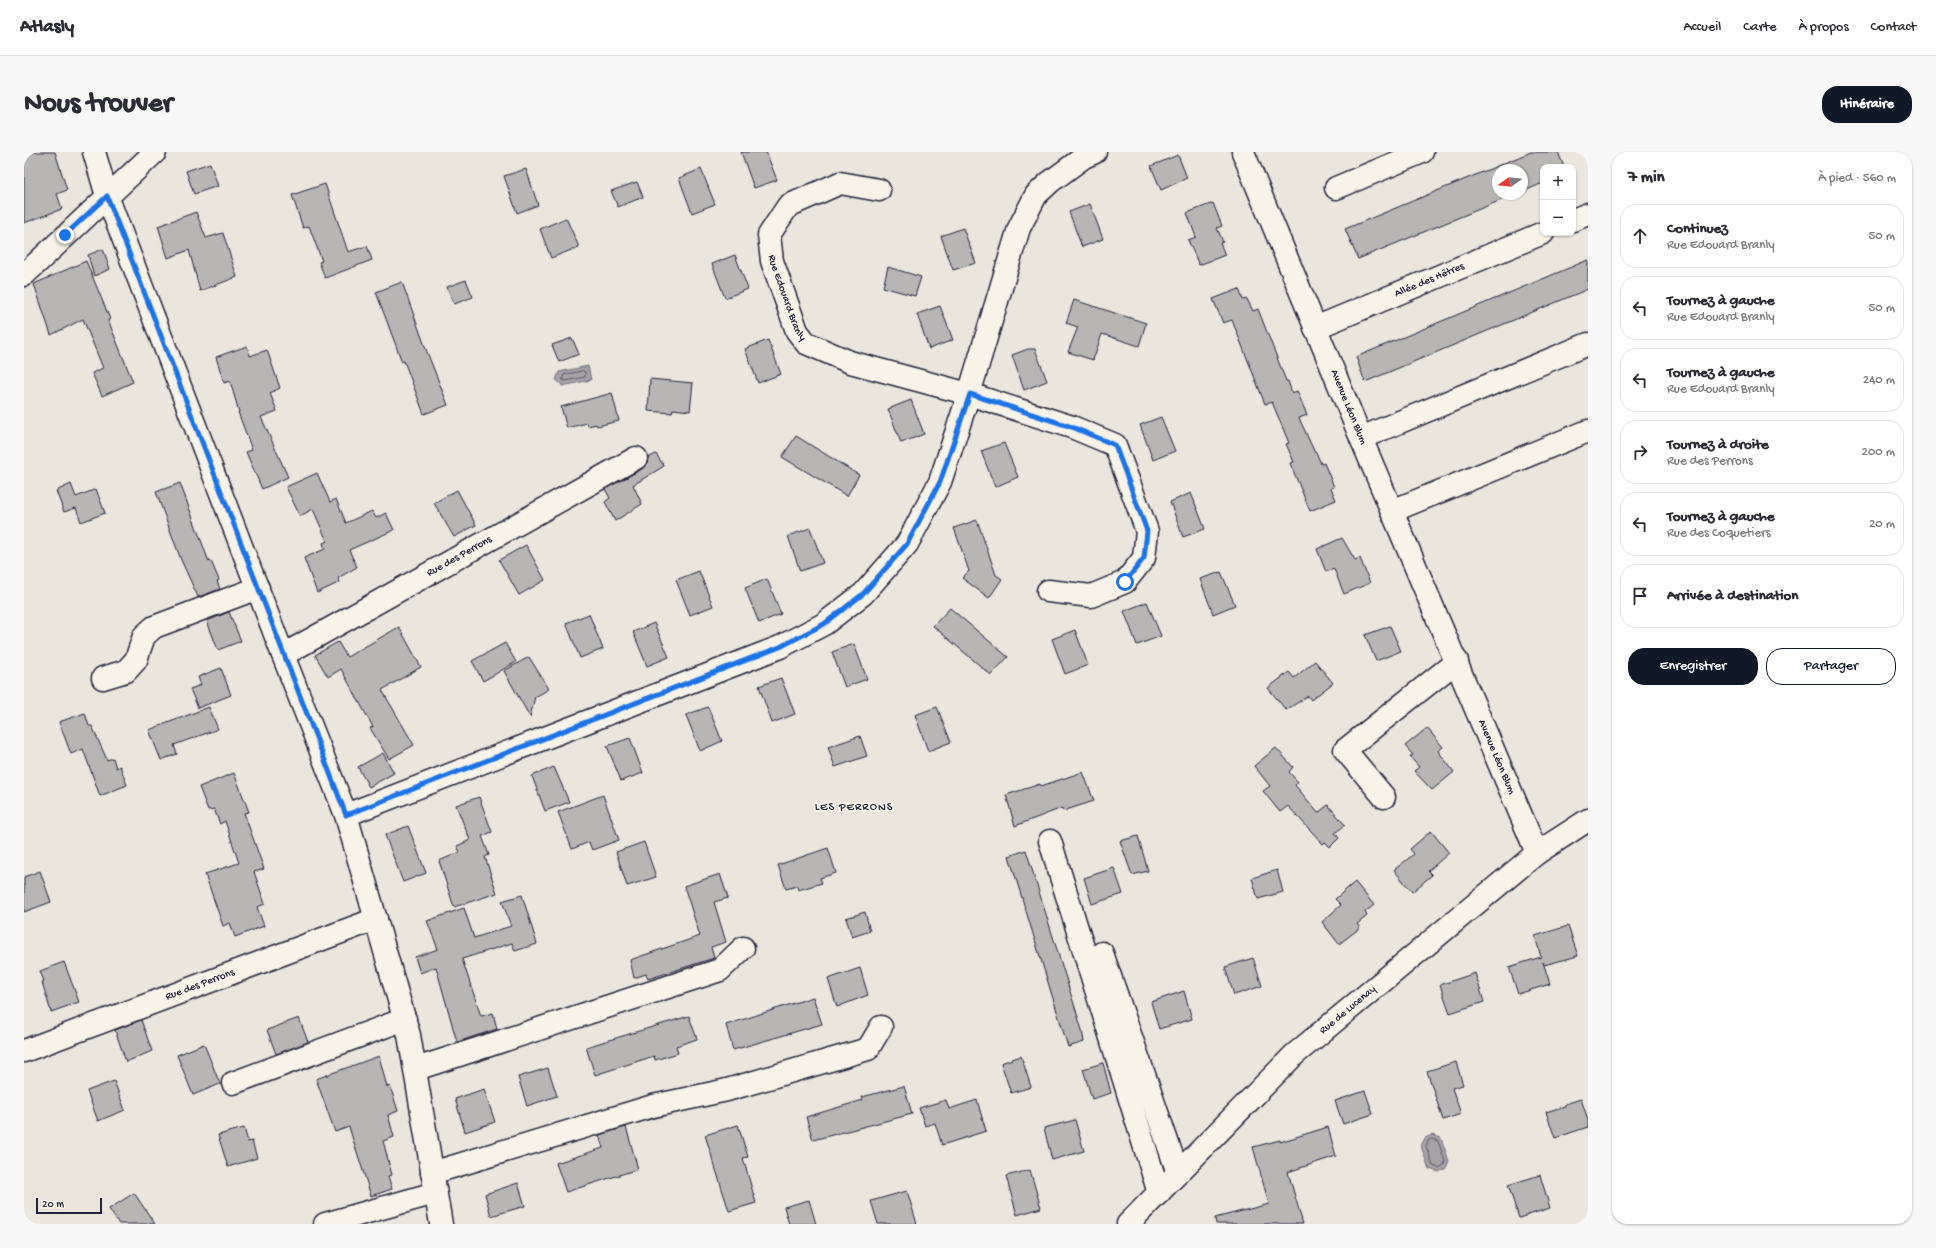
<!DOCTYPE html>
<html lang="fr">
<meta charset="utf-8">
<style>
:root{--surface:#fff;--page:#f7f7f7;--text:#2b2b33;--muted:#7c7c81;--line:#e1e1e2;--accent:#111827}
body{margin:0;font-family:"Gochi Hand",sans-serif;background:var(--page);color:var(--text)}
.controls{position:absolute;right:12px;top:12px;display:grid;overflow:hidden;border-radius:8px;box-shadow:0 1px 3px #0004}
.controls button{width:36px;height:36px;display:grid;place-items:center;padding:0;border:0;border-bottom:1px solid var(--line);background:var(--surface);color:var(--text);font:20px sans-serif}
.compass{position:absolute;left:1468px;top:12px;width:36px;height:36px;border-radius:50%;background:var(--surface);box-shadow:0 1px 3px #0004;rotate:255deg}
.scale{position:absolute;left:12px;bottom:10px;width:66px;box-sizing:border-box;padding-left:4px;border:2px solid #22223b;border-top:0;font-size:11px;line-height:14px;white-space:nowrap;color:#22223b;-webkit-text-stroke:3px #f7f3e8;paint-order:stroke}
.stop{position:absolute;width:12px;height:12px;margin:-9px;border:3px solid #1a73e8;border-radius:50%;background:#fff}
.stop.end{background:#1a73e8;border-color:#fff;box-shadow:0 1px 4px #0008}
.list{margin:0;padding:0;list-style:none}
h2{display:flex;justify-content:space-between;align-items:center;height:52px;margin:0;padding:0 16px;font-size:17px}
h2 small{font-size:13px;font-weight:400;color:var(--muted)}
.list li{display:grid;grid-template-columns:26px 1fr auto;gap:12px;align-items:center;box-sizing:border-box;height:64px;margin:0 8px 8px;padding:0 8px;border:1px solid var(--line);border-radius:16px}
.list b{display:block;font-size:15px;white-space:nowrap}
.list p{margin:0;font-size:13px;white-space:nowrap;color:var(--muted)}
.list em{font-size:13px;font-style:normal;color:var(--muted)}
.actions{display:flex;gap:8px;padding:12px 16px}
.actions a{flex:1;padding:9px 0;border:1px solid var(--accent);border-radius:16px;text-align:center;font-size:14px;color:var(--accent)}
.actions .main{background:var(--accent);color:#fff}
.icon{flex:none;width:22px;height:22px;fill:none;stroke:currentColor;stroke-width:2;stroke-linecap:round;stroke-linejoin:round}
.map{position:relative;flex:none;width:1564px;height:1072px;overflow:hidden;border-radius:16px}
header{display:flex;align-items:center;gap:24px;box-sizing:border-box;height:56px;padding:0 20px;background:var(--surface);border-bottom:1px solid var(--line)}
header strong{font-size:19px}
nav{display:flex;gap:22px;margin-inline-start:auto;font-size:14px}
.intro{display:flex;align-items:center;justify-content:space-between;box-sizing:border-box;height:96px;padding:0 24px}
h1{margin:0;font-size:28px}
.button{padding:10px 18px;border-radius:16px;background:var(--accent);color:#fff;font-size:14px;font-weight:700}
main{display:flex;gap:24px;padding:0 24px}
aside{flex:1;background:var(--surface);border-radius:16px;box-shadow:0 1px 3px #0004}
.map>svg:first-child{display:block}
.water{fill:#a6a3a6;stroke:#716f7b}
.lines{fill:none;stroke-linecap:round;stroke-linejoin:round}
.shore{stroke:#575666;stroke-width:1}
.building{fill:#b8b6b5;stroke:#22223b}
.minor-casing{stroke:#22223b;stroke-width:25}
.minor{stroke:#f7f3e8;stroke-width:22}
.route{stroke:#1a73e8;stroke-width:5}
.labels{text-anchor:middle;dominant-baseline:central;stroke-width:3.5;stroke-linejoin:round;paint-order:stroke}
.street-label{font-size:11px;fill:#22223b;stroke:#f7f3e8}
.neighbourhood-label{font-size:12px;letter-spacing:1px;fill:#22223b;stroke:#f7f3e8}
</style>
<header>
<strong>Atlasly</strong>
<nav><a>Accueil</a><a>Carte</a><a>À propos</a><a>Contact</a></nav>
</header>
<div class="intro"><h1>Nous trouver</h1><a class="button">Itinéraire</a></div>
<main>
<div class="map">
<svg width="1564" height="1072" viewBox="0 0 1564 1072">
<rect width="100%" height="100%" fill="#eae6de"/>
<filter id="ink" filterUnits="userSpaceOnUse"><feTurbulence type="fractalNoise" baseFrequency=".025" numOctaves="2"/><feDisplacementMap in="SourceGraphic" scale="8" xChannelSelector="R" yChannelSelector="G"/><feConvolveMatrix kernelMatrix="1 2 1 2 8 2 1 2 1" color-interpolation-filters="sRGB"/></filter>
<g filter="url(#ink)">
<path class="water" d="M564 214 567 228 538 234 537 232 532 228 535 220Z
M1408 983 1417 986 1425 1009 1422 1016 1415 1020 1405 1017 1397 994 1401 986Z"/>
<g class="lines">
<path class="shore" d="M559 219 561 220V225L541 229 538 227 540 223Z
M1408 987 1414 989 1421 1009 1420 1013 1415 1016 1409 1014 1402 994 1404 989Z"/>
</g>
<path class="building" d="M0 0H31L43 38 33 42 38 57 0 71Z
M717 0H742L753 28 730 36Z
M1507 0H1534L1540 15H1519V31L1498 40V18H1474V42H1492L1334 107 1321 77Z
M1154 3 1163 26 1137 38 1127 14Z
M186 11 194 34 170 42 162 19Z
M502 17 514 53 493 61 480 24Z
M677 17 691 52 668 61 655 26Z
M613 30 619 45 594 55 587 39Z
M301 32 324 100 343 94 348 108 301 126 295 110 298 109 285 74 279 76 268 43Z
M1189 51 1198 74 1193 76 1199 90 1196 91 1201 103 1175 113 1164 88 1172 85 1163 61Z
M1066 52 1079 87 1058 95 1045 60Z
M172 60 182 86 199 81 213 125 176 139 165 98 144 106 134 74Z
M542 66 555 95 527 106 516 77Z
M939 76 952 111 929 118 917 84Z
M79 97 86 117 70 124 64 103Z
M711 103 724 137 701 146 688 112Z
M1564 108V137L1341 230 1332 205Z
M62 109 86 167 84 168 109 230 78 244 68 221 79 216 59 167 27 183 10 132Z
M864 115 897 125 891 144 859 135Z
M442 128 449 145 430 152 423 135Z
M378 130 403 200 424 253 400 262 380 209 378 210 352 140Z
M1215 137 1219 148 1223 147 1229 159 1234 157 1262 229H1264L1268 241 1273 239 1283 263 1275 266 1291 301 1292 300 1297 312 1300 311 1310 335 1307 336 1312 348 1286 359 1266 311 1270 310 1262 292 1265 291 1248 250 1241 252 1208 168 1199 171 1189 147Z
M1050 148 1122 171 1115 194 1078 182 1069 208 1044 200 1054 175 1042 171Z
M916 154 929 188 905 197 893 162Z
M548 186 555 202 535 210 528 193Z
M744 188 757 222 734 231 721 197Z
M223 194 226 204 243 198 256 236 246 241 253 259 237 265 264 325 238 337 222 300 228 298 214 260H215L206 229 200 231 192 205Z
M1004 197H1011L1023 229 1000 238 988 203Z
M626 227 669 231 666 259 649 257 648 261 624 259Z
M588 241 595 269 573 274 572 272 564 274 563 271 543 276 537 255Z
M887 248 900 282 877 291 864 257Z
M1137 265 1151 299 1129 308 1116 273Z
M772 284 835 323 823 344 758 305Z
M980 291 994 325 971 335 957 299Z
M632 302 640 314 609 333 618 352 591 369 581 350 586 346 581 337 618 317 623 312 624 306Z
M293 321 306 350 312 347 322 371 348 359 352 366 362 361 370 378 325 398 333 415 314 426 316 430 293 441 280 406 301 397 299 391 303 389 289 357 276 364 262 335Z
M156 331 185 410 187 409 195 428 193 429 196 437 174 445 157 408 132 340Z
M47 332 52 345 72 337 81 361 57 370 52 356 40 360 32 339Z
M433 338 452 373 430 385 410 351Z
M1167 341 1181 377 1159 385 1146 350Z
M953 368 972 423 978 427 965 446 938 426 945 419 930 376Z
M786 376 799 411 776 419 764 384Z
M1318 386 1331 408 1336 406 1346 431 1320 442 1310 417 1302 420 1293 397Z
M502 393 521 428 495 443 475 408Z
M675 419 689 454 666 463 652 428Z
M1197 420 1211 453 1189 462 1176 427Z
M743 427 757 462 735 471 721 436Z
M1123 450 1137 484 1113 493 1100 459Z
M926 456 984 505 967 523 909 474Z
M205 460 217 489 194 498 183 469Z
M565 462 579 497 556 506 542 471Z
M630 471 645 505 623 514 609 480Z
M1366 474 1377 499 1352 509 1341 483Z
M375 475 397 515 358 538 390 593 365 607 346 576 349 575 317 517 304 525 291 503 314 490 323 505Z
M1051 478 1064 513 1041 522 1028 487Z
M481 491 492 510 459 529 448 509Z
M830 492 843 527 821 535 808 500Z
M505 505 525 537 511 545 506 565 480 519Z
M1291 509 1309 531 1287 548 1284 544 1262 558 1244 536 1265 520 1270 526Z
M197 516 207 543 174 556 166 537 177 533 174 525Z
M757 526 771 562 748 571 735 534Z
M185 555 194 577 150 593 153 602 137 608 125 578Z
M684 555 698 589 676 599 662 563Z
M913 555 927 590 904 599 891 563Z
M61 561 65 574H68L83 608 89 606 92 616 96 614 103 633 76 644 59 597 47 602 35 570Z
M1403 576 1419 595 1414 599 1430 620 1408 638 1390 619 1395 615 1386 605 1389 603 1381 594Z
M836 584 843 604 811 615 804 595Z
M606 586 619 621 597 629 583 594Z
M1252 596 1269 615 1265 620 1274 630 1271 633 1294 661 1304 653 1321 673 1311 681 1315 686 1306 695 1301 690 1299 692 1264 654 1256 660 1239 639 1246 634 1230 614Z
M359 601 370 621 345 635 334 615Z
M530 615 545 650 521 659 508 624Z
M1059 620 1070 649 1039 659 1038 656 991 674 982 643 1016 632 1017 634Z
M210 621 225 660 220 661 240 717 230 720 241 752 233 755 240 774 211 785 206 771 199 774 181 722 215 711 201 669 196 672 190 657 184 658 175 635Z
M579 643 595 688 568 698 565 690 548 697 534 660Z
M455 645 468 680 458 684 465 703 461 705 473 741 430 755 415 709 436 700 433 694 446 688 432 653Z
M384 674 402 721 379 730 361 683Z
M1407 679 1425 701 1404 719 1408 723 1388 740 1370 718 1390 702 1386 697Z
M1114 684 1124 719 1108 723 1096 689Z
M620 690 632 725 603 734 592 700Z
M804 696 812 721 796 726 798 731 774 738 773 734 762 737 754 713Z
M1002 698 1058 878 1060 890 1044 895 985 704Z
M1090 716 1099 742 1068 752 1060 726Z
M1253 718 1259 740 1234 747 1228 726Z
M16 719 27 750 0 760V725Z
M696 722 704 746 690 750 702 790 687 795 690 806 624 827 622 822 610 826 606 808 676 784 660 734Z
M1331 730 1350 753 1341 760 1343 764 1333 772 1336 776 1315 792 1298 770 1317 753 1311 747Z
M498 743 513 792 491 799 488 791 438 807 457 864 469 861 473 877 433 890 412 815 396 821 391 805 414 797 403 769 440 756 450 786 487 774 478 749Z
M841 760 846 779 828 785 822 766Z
M1544 774 1554 804 1520 813 1519 810 1526 832 1494 842 1485 815 1517 805 1511 784Z
M1229 806 1238 834 1210 843 1201 815Z
M40 810 55 850 27 860 18 830 20 829 16 819Z
M836 816 844 843 813 855 804 827Z
M1451 821 1460 850 1426 861 1416 833Z
M1160 839 1168 867 1135 877 1127 850Z
M789 845 798 872 709 898 702 873Z
M665 864 673 887 652 894 654 901 631 908 630 904 571 923 562 895Z
M275 866 284 890 252 902 243 878Z
M117 868 128 899 102 910 91 878Z
M180 892 196 932 169 943 153 903Z
M355 904 363 935 366 934 374 959 364 963 370 985 359 989 368 1023 364 1024 368 1037 347 1044 325 975 311 980 292 927Z
M997 904 1007 935 987 941 977 911Z
M1432 910 1439 933 1428 936 1437 962 1419 968 1403 919Z
M1079 911 1087 941 1068 947 1059 917Z
M524 916 533 944 503 954 494 925Z
M90 929 101 958 74 969 63 939Z
M880 934 888 962 789 988 782 965 839 948 838 945Z
M460 937 471 970 441 980 431 947Z
M1341 939 1349 962 1319 972 1311 949Z
M1557 947 1564 968V975L1531 986 1522 960 1541 954V952Z
M922 948 925 957 953 948 962 979 918 993 911 971 901 974 895 956Z
M1051 968 1060 999 1028 1008 1020 976Z
M714 973 724 1005 719 1006 732 1051 705 1059 681 983Z
M602 975 614 1017 542 1040 532 1011 579 996 575 983Z
M1304 975 1312 1004 1264 1020 1279 1072H1192L1191 1066 1245 1052 1229 995 1256 988V990Z
M220 976 224 990 228 989 233 1006 204 1015 194 983Z
M1006 1018 1017 1056 993 1063 982 1024Z
M1516 1023 1526 1056 1495 1066 1484 1033Z
M494 1031 501 1054 467 1064 461 1042Z
M883 1039 893 1072H854L847 1049Z
M110 1041 131 1072H95L85 1057Z
M785 1048 792 1072H765L760 1055Z"/>
<g class="lines">
<defs>
<g id="minor">
<path d="M70 0 83 44 259 503 322 663 385 883 417 1072"/>
<path id="s1" d="M1219 0 1337 286 1513 701"/>
<path d="M1312 36 1398 0"/>
<path id="s2" d="M855 38 816 31 764 54 745 83 748 109 773 179 782 191 826 210 945 242 1048 275 1091 293 1123 379 1120 406 1101 430 1067 444 1024 439"/>
<path d="M1549 68 1564 62"/>
<path d="M0 123 131 0"/>
<path id="s3" d="M1291 176 1519 81"/>
<path d="M1337 286 1564 192"/>
<path d="M1368 359 1564 279"/>
<path id="s4" d="M259 503 612 306"/>
<path d="M79 526 102 519 112 508 120 484 130 475 234 436"/>
<path d="M1360 645 1321 598 1433 509"/>
<path d="M322 663 756 495 800 472 839 442 883 392 916 330 945 242 995 76 1012 43 1026 30 1060 5 1071 0"/>
<path d="M1026 689 1135 1041"/>
<path d="M1078 801 1154 1021"/>
<path id="s5" d="M0 899 352 767"/>
<path d="M392 917 696 818 719 796"/>
<path d="M209 931 381 867"/>
<path d="M408 1021 629 954 703 938 844 897 857 875"/>
<path d="M301 1072 411 1041"/>
<path id="s6" d="M1104 1072 1270 903 1513 701 1564 668"/>
</g>
</defs>
<use href="#minor" class="minor-casing"/>
<use href="#minor" class="minor"/>
</g>
</g>
<g class="lines" filter="url(#ink)">
<path class="route" d="M41 83 83 44 322 663 756 495 800 472 839 442 883 392 916 330 946 242 1048 275 1091 293 1123 379 1120 406 1101 430"/>
</g>
<g class="labels">
<g class="street-label">
<text stroke="none"><textPath href="#s3" startOffset="124">Allée des Hêtres</textPath></text>
<text stroke="none"><textPath href="#s2" startOffset="197">Rue Edouard Branly</textPath></text>
<text stroke="none"><textPath href="#s1" startOffset="276">Avenue Léon Blum</textPath></text>
<text stroke="none"><textPath href="#s4" startOffset="202">Rue des Perrons</textPath></text>
<text stroke="none"><textPath href="#s1" startOffset="656">Avenue Léon Blum</textPath></text>
<text stroke="none"><textPath href="#s5" startOffset="188">Rue des Perrons</textPath></text>
<text stroke="none"><textPath href="#s6" startOffset="307">Rue de Lucenay</textPath></text>
</g>
<g class="neighbourhood-label">
<text x="830" y="656">LES PERRONS</text>
</g>
</g>
</svg>
<div class="controls">
<button>+</button>
<button>−</button>
</div>
<svg class="compass" viewBox="-18 -18 36 36"><path d="M0-13l5 13h-10z" fill="#e53935"/><path d="M0 13l5-13h-10z" fill="#7c7c81"/></svg>
<div class="scale">20 m</div>
<div class="stop" style="left:1101px;top:430px"></div>
<div class="stop end" style="left:41px;top:83px"></div>
</div>
<aside>
<h2>7 min<small>À pied · 560 m</small></h2>
<ul class="list">
<li><svg class="icon" aria-label="ahead" viewBox="0 0 24 24"><path d="M12 20V5M6 11l6-6 6 6"/></svg><div><b>Continuez</b><p>Rue Edouard Branly</p></div><em>50 m</em></li>
<li><svg class="icon" aria-label="left" viewBox="0 0 24 24"><path d="M17 20v-9H6M10 6l-5 5 5 5"/></svg><div><b>Tournez à gauche</b><p>Rue Edouard Branly</p></div><em>50 m</em></li>
<li><svg class="icon" aria-label="left" viewBox="0 0 24 24"><path d="M17 20v-9H6M10 6l-5 5 5 5"/></svg><div><b>Tournez à gauche</b><p>Rue Edouard Branly</p></div><em>240 m</em></li>
<li><svg class="icon" aria-label="right" viewBox="0 0 24 24"><path d="M7 20v-9h11M14 6l5 5-5 5"/></svg><div><b>Tournez à droite</b><p>Rue des Perrons</p></div><em>200 m</em></li>
<li><svg class="icon" aria-label="left" viewBox="0 0 24 24"><path d="M17 20v-9H6M10 6l-5 5 5 5"/></svg><div><b>Tournez à gauche</b><p>Rue des Coquetiers</p></div><em>20 m</em></li>
<li><svg class="icon" aria-label="arrive" viewBox="0 0 24 24"><path d="M6 21V4h12l-3 4 3 4H6"/></svg><div><b>Arrivée à destination</b></div></li>
</ul>
<div class="actions"><a class="main">Enregistrer</a><a>Partager</a></div>
</aside>
</main>
